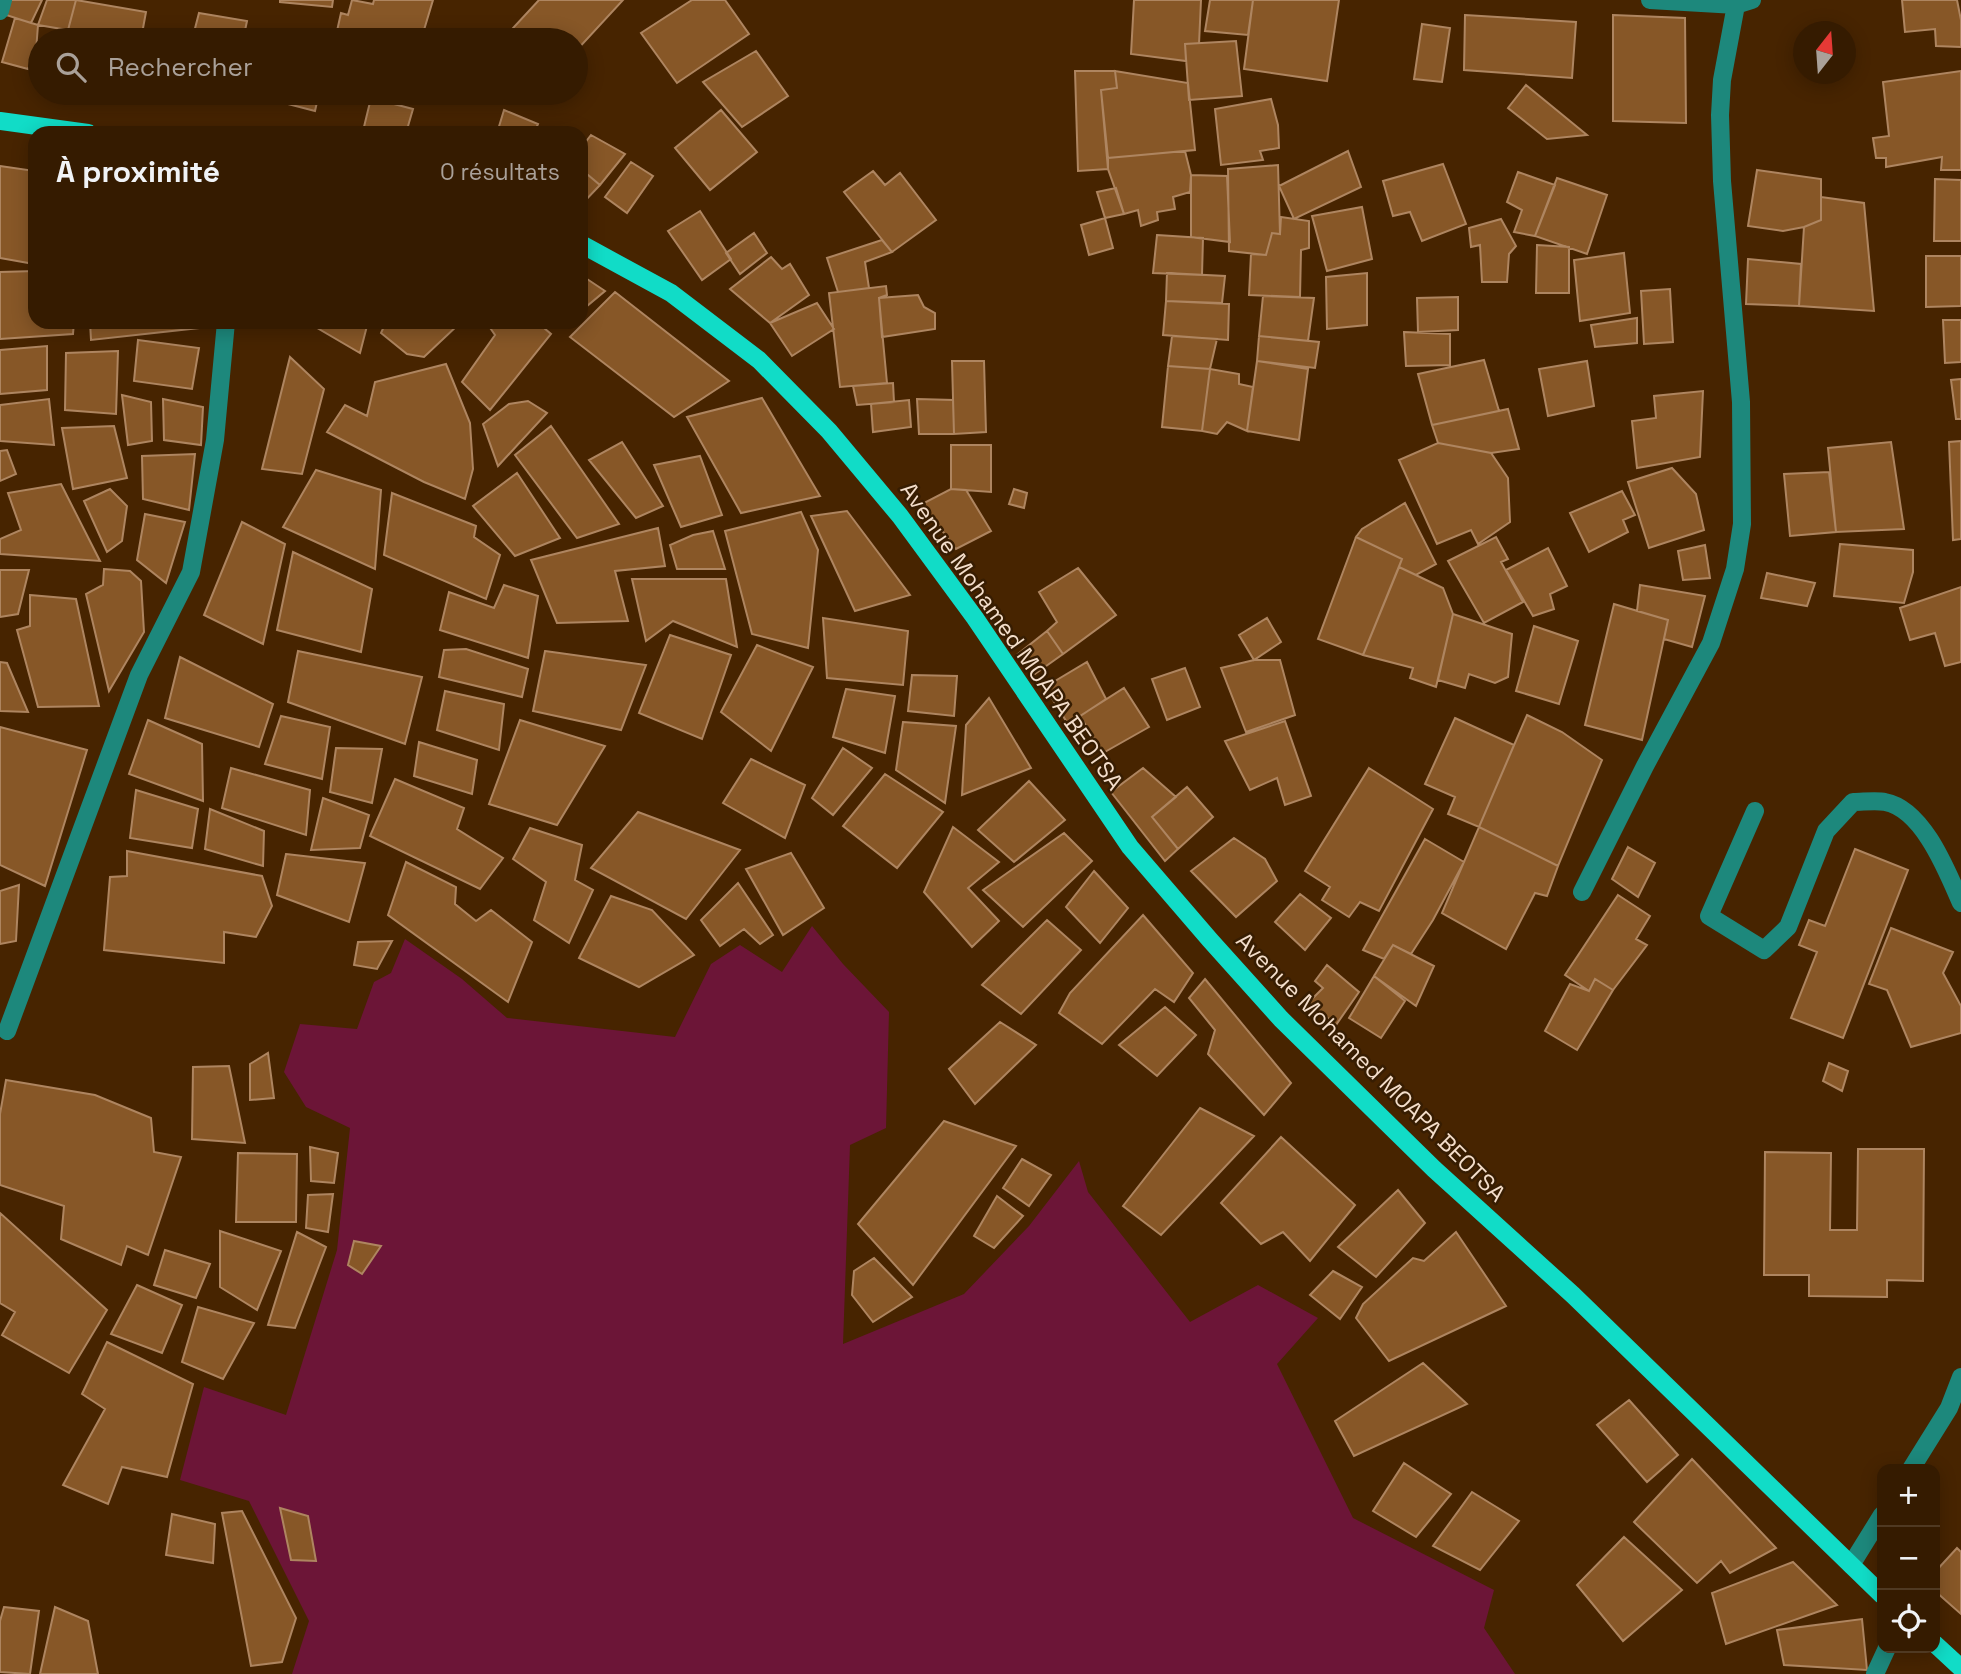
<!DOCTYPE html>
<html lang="fr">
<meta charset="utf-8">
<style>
:root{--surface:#351b00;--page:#40280f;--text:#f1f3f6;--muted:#aaa199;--line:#4f3922}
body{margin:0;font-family:"Space Grotesk",sans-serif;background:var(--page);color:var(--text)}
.controls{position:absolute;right:21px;bottom:21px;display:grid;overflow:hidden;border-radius:14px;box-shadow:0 4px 18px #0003}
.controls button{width:63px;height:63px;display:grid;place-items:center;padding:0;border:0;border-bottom:2px solid var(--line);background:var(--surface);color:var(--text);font:35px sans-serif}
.compass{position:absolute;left:1793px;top:21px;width:63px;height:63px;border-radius:50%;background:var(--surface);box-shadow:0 4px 18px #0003;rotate:17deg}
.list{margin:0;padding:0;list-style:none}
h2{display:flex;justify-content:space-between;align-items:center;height:91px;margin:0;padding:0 28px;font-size:30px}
h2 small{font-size:23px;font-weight:400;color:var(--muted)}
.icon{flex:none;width:38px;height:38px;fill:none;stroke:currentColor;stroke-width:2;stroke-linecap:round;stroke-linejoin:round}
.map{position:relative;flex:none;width:1961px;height:1674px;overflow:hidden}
.search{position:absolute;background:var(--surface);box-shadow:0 4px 18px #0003;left:28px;top:28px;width:560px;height:77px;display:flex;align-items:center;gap:18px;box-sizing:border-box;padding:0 24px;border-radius:38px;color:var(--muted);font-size:26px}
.panel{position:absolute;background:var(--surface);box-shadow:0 4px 18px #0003;left:28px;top:126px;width:560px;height:203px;border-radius:21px}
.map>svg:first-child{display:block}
.green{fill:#6c1537}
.building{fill:#875727;stroke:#ae8560;stroke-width:2}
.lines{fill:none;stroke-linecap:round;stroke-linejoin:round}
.minor{stroke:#1d887c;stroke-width:18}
.major{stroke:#11dcc7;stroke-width:18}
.labels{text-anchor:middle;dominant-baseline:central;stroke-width:5;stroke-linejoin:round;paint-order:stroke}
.street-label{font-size:23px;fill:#f4decb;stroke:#371d02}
</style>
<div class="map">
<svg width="1961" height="1674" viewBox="0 0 1961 1674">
<rect width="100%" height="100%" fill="#472400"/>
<path class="green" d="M812 926 843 964 889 1012 886 1128 850 1145 843 1344 964 1294 1029 1226 1079 1161 1088 1192 1190 1322 1258 1285 1318 1318 1277 1364 1353 1518 1494 1590 1484 1628 1515 1674H292L309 1621 249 1501 180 1480 204 1387 286 1415 337 1250 350 1128 306 1107 284 1072 300 1024 357 1029 374 982 391 973 405 939 462 979 507 1018 675 1037 711 964 740 945 782 972Z"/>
<path class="building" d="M6 0H42L31 23 0 13Z
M47 0H76L68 30 38 25Z
M76 0 146 12 141 39 148 40H70L68 30Z
M280 0H333L332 7 280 2Z
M352 0 373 4 374 0H433L421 40H335L341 13 348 15Z
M539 0H623L576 51V40H502Z
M692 0H725L749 34 677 83 641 33Z
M1134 0H1201L1199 44H1185L1186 61 1131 54Z
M1210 0H1253L1248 35 1205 31Z
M1253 0H1339L1327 81 1244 69Z
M1902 0H1957L1961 20V47L1936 46 1935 29 1905 32Z
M199 13 247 21 243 40H192Z
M1465 15 1576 22 1572 78 1464 70Z
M1613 15 1685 18 1686 123 1613 121Z
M15 18 38 25 36 51 28 69 2 62Z
M1422 24 1450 28 1442 82 1414 79Z
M1236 41 1242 96 1189 100 1185 44Z
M756 51 788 96 742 127 703 82Z
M1075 71H1115L1117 88 1101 90 1108 169 1078 171Z
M1115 71 1188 83 1195 150 1108 158 1101 90 1117 88Z
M1961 71V170H1941L1942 157 1886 167V158H1876L1873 138 1889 136 1883 82Z
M1526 85 1587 135 1547 139 1508 108Z
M181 93H228L220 101Z
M245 93H319L315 111Z
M371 98 413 109 406 133H372L363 131Z
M1271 99 1278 125 1279 148 1260 151 1263 160 1221 165 1215 109Z
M504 110 538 124 534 133H497Z
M721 110 757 152 710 190 675 148Z
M591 135 625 154 600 185 581 169V148Z
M1185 151 1191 175 1190 192 1173 197 1175 209 1157 212 1158 220 1141 226 1138 210 1124 214 1108 169V158Z
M1348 151 1361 187 1294 219 1279 186Z
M631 162 653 176 627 213 605 197Z
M1443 164 1466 224 1422 241 1410 212 1393 216 1383 181Z
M1278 165 1280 234 1272 233 1266 255 1229 251 1228 169Z
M0 166 35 171 34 264 0 258Z
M581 169 600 185 581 205Z
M1757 170 1821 179V220L1804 227 1783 231 1748 226Z
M873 171 885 185 900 173 936 220 892 252 844 192Z
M1518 172 1555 185 1535 236 1514 232 1522 210 1507 202Z
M1191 175 1227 176 1230 242 1191 237Z
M1557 178 1607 195 1587 254 1535 236Z
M1935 179 1961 180V241H1934Z
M1116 188 1124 214 1105 218 1097 192Z
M1821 197 1864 203 1874 311 1799 306 1804 227 1821 220Z
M1362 207 1372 259 1327 271 1312 216Z
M700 211 731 259 702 280 668 231Z
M1281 217 1309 221V248L1301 250 1300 297 1249 295 1251 254 1266 255 1272 233 1280 234Z
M1105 218 1113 248 1089 255 1081 225Z
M1501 219 1516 246 1509 254 1507 282H1482L1480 245 1471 247 1469 228Z
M754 233 767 253 740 274 726 253Z
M1157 235 1203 238 1202 275 1153 273Z
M882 240 892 252 865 262 869 288 838 292 827 258Z
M1537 245 1569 247V293H1536Z
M1624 253 1630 313 1580 321 1574 260Z
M1926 256H1961V306L1926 307Z
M771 257 782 269 790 264 809 295 770 323 730 289Z
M1748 259 1801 264 1799 306 1746 304Z
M35 271V322H74L73 334 0 339V272Z
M1167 273 1225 276 1222 303 1166 301Z
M1367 273V325L1327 329 1326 277Z
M581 275 605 291 581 311Z
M886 286 887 295 879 298 887 383 840 387 829 293Z
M1670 289 1673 342 1644 344 1641 291Z
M615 292 729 381 674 417 570 337Z
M918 295 924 307 935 313V329L882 337 879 298Z
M1263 296 1314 298 1308 341 1259 336Z
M1458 297V330L1418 332 1417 298Z
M1166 301 1229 304 1228 340 1163 335Z
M817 303 834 329 792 356 770 323Z
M1637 318V343L1595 347 1591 325Z
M1943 320H1961V362L1945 363Z
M90 322H208V327L91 340Z
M307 322H368L360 353Z
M386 322H458L459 324 424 357 407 354 381 333Z
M486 322H537L551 334 490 410 462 382 495 335Z
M1404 332 1450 334V365L1406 366Z
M1172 336 1217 339 1210 369 1168 366Z
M1259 336 1319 342 1315 368 1257 361Z
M138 340 199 348 192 389 134 381Z
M47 346V390L0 394V350Z
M118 351 116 414 65 410 66 353Z
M290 357 324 389 302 474 262 469Z
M1484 360 1499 411 1432 425 1418 374Z
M952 361H984L986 432 954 434Z
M1257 361 1308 369 1299 440 1247 431Z
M1587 361 1594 406 1548 416 1539 369Z
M446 364 470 423 473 469 465 499 424 482 327 432 345 405 367 416 375 382Z
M1168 366 1210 369 1202 431 1162 427Z
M1210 369 1239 374V384L1253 387 1247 431 1227 422 1217 434 1202 431Z
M1961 379V419H1956L1951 380Z
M893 383 894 402 857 405 853 386Z
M1703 391 1700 457 1637 468 1632 421 1656 418 1654 396Z
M122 395 151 402 152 441 128 445Z
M762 398 820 496 741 513 687 417Z
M49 399 54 445 0 441V405Z
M163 399 203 407 201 445 164 440Z
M917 399 953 400 954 434H919Z
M909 400 911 427 873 432 871 404Z
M528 401 547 413 498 466 483 424 509 404Z
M1508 409 1519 449 1491 453 1438 443 1432 425Z
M114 426 127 478 73 489 62 428Z
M551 426 619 524 577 538 515 455Z
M1961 441V539L1953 540 1949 442Z
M622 442 663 506 636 518 589 460Z
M1891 442 1904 529 1836 532 1828 448Z
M1438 443 1491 453 1508 478 1510 522 1478 544 1471 530 1437 544 1399 460Z
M951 445H991V492L951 489Z
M7 450 16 474 0 481V451Z
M195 454 189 510 143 499 142 456Z
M700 456 722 515 681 527 654 465Z
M1672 468 1696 494 1704 530 1649 548 1628 482Z
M316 470 381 490 375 569 283 527Z
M1829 472 1836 532 1790 536 1784 474Z
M517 473 560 538 515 556 473 506Z
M61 484 100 561 0 554V539L21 530 8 493Z
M110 489 127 506 122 541 107 552 84 501Z
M951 489 966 490 991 531 956 549 922 504Z
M1014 489 1027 493 1024 508 1009 504Z
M1622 491 1635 515 1623 520 1628 532 1589 552 1570 513Z
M392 493 476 526 474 537 500 555 486 599 384 555Z
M1405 503 1436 564 1416 575 1399 567 1402 559 1356 537 1362 529Z
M847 511 910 595 855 611 811 516Z
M801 512 818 550 808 648 752 634 725 531Z
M145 514 185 522 166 583 137 560Z
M242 522 285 544 263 644 204 615Z
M658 528 665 566 615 571 628 621 557 623 531 560Z
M713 531 725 569H677L670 545 693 535Z
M1356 537 1402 559 1363 655 1318 639Z
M1496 537 1508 559 1501 562 1523 602 1484 623 1448 561Z
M1840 544 1913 550V572L1904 603 1834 596Z
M1705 545 1710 578 1683 580 1678 551Z
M1548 548 1567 586 1550 594 1554 609 1533 616 1506 570Z
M293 552 372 589 361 652 277 630Z
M1399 567 1443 588 1453 614 1436 687 1410 678 1413 668 1363 655Z
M1078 568 1116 615 1063 654 1047 631 1057 622 1039 592Z
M104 569 130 571 141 581 144 632 109 691 86 594 103 585Z
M0 570H29L18 614 0 617Z
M1767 573 1815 583 1807 606 1761 598Z
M632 579H726L737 647 673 621 646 641Z
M504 585 538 596 528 658 440 630 449 592 494 608Z
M1640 585 1705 596 1692 647 1664 639 1668 620 1637 611Z
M1961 587V662L1945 666 1935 633 1910 640 1900 608Z
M30 595 76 599 99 706 38 707 17 630 30 626Z
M1614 604 1668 620 1642 740 1585 725Z
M1453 614 1512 634 1508 677 1495 683 1469 674 1465 688 1438 680Z
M823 618 908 631 903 685 827 678Z
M1267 618 1281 642 1254 660 1239 635Z
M1534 626 1578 641 1559 704 1516 691Z
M1047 631 1063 654 1035 674 1018 654Z
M670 635 731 655 702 739 639 713Z
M757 645 813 667 771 751 721 712Z
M466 649 528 669 522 697 439 677 444 650Z
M298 651 422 677 405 744 288 702Z
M545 651 646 665 621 730 533 711Z
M180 657 273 704 259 747 165 718Z
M1254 660H1280L1295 715 1246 732 1221 668Z
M0 662 7 663 28 712 0 711Z
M1087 662 1106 699 1068 724 1045 687Z
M1185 668 1200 707 1167 720 1152 679Z
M912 675 957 676 954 716 908 711Z
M1124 688 1149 727 1103 753 1080 716Z
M846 689 895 696 885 753 833 737Z
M445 691 504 704 499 750 437 730Z
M989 698 1031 768 962 795 966 725Z
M1527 715 1562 732 1602 760 1558 866 1479 827Z
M281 716 330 727 322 779 265 764Z
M1455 718 1514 745 1479 827 1448 814 1455 797 1425 784Z
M148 720 202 744 203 801 129 774Z
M520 720 605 746 557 825 489 804Z
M1285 721 1311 796 1285 805 1277 778 1250 790 1225 741Z
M903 722 956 726 945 803 896 770Z
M0 727 87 750 45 886 0 865Z
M419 742 477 760 472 794 414 776Z
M336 748 382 749 372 803 330 792Z
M843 748 872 768 833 815 812 798Z
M751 759 805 785 785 838 723 803Z
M231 768 310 790 306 835 222 808Z
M1143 768 1176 797 1152 817 1178 849 1165 861 1111 792Z
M1369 768 1433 809 1379 911 1360 902 1349 917 1322 900 1330 887 1305 871Z
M885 774 943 812 897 868 843 826Z
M395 779 464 808 457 829 503 858 480 889 370 836Z
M1029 781 1065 820 1014 862 978 830Z
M1187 787 1213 817 1178 849 1152 817Z
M136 790 198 809 192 848 130 838Z
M323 798 369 815 360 848 311 850Z
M210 809 264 831 263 866 205 849Z
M638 812 740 850 686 919 591 868Z
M953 827 999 862 968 888 999 921 972 947 924 892Z
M1479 827 1558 866 1547 896 1535 893 1506 949 1442 913Z
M530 828 582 845 575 880 593 890 569 943 534 920 546 882 513 859Z
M1064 833 1092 861 1023 927 983 890Z
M1234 838 1265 859 1277 881 1236 917 1191 871Z
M1425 839 1464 862 1433 920 1411 954 1393 945 1384 959 1363 950Z
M1628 847 1655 863 1638 897 1612 879Z
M1855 849 1908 870 1843 1038 1791 1018 1817 952 1799 945 1809 920 1825 926Z
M127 851 262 876 272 906 256 937 224 932V963L104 950 110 877 127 876Z
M791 853 824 908 783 935 746 869Z
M286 854 365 863 349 922 277 895Z
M406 862 456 887 455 904 476 921 491 910 532 942 508 1002 388 915Z
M1094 871 1128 908 1100 943 1066 907Z
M738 883 773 935 760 944 744 929 720 946 701 920Z
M19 885 16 941 0 944V891Z
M1300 894 1331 918 1305 950 1275 922Z
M1618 895 1650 916 1636 939 1647 945 1613 990 1595 979 1589 991 1565 975Z
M611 896 652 910 694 955 639 987 579 958Z
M1143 915 1193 973 1174 1002 1155 989 1102 1044 1059 1013 1070 993Z
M1047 920 1081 950 1021 1014 982 985Z
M1891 928 1953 952 1943 973 1961 1006V1033L1911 1047 1887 990 1869 984Z
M392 941 377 969 354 965 358 942Z
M1393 945 1434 966 1416 1006 1374 976Z
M1327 965 1359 992 1336 1025 1309 1002 1323 988 1315 981Z
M1374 976 1405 1001 1381 1038 1349 1018Z
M1205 979 1291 1083 1264 1115 1208 1054 1215 1030 1189 998Z
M1595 979 1613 990 1577 1050 1545 1031 1570 984 1589 991Z
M1165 1007 1196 1035 1157 1076 1119 1045Z
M1000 1022 1036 1045 975 1104 949 1069Z
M268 1053 274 1098 250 1100V1064Z
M1829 1063 1848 1071 1842 1091 1823 1081Z
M229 1066 245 1143 192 1139 193 1067Z
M6 1080 95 1095 151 1118 154 1152 181 1157 148 1255 127 1246 121 1265 61 1239 64 1206 0 1185V1114Z
M1200 1108 1254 1136 1161 1235 1123 1206Z
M944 1121 1016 1146 913 1285 858 1224Z
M1281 1137 1355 1205 1310 1261 1283 1232 1261 1244 1221 1203Z
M310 1147 338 1153 334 1183 311 1181Z
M1858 1149H1924L1923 1281 1887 1280V1297L1809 1296V1275H1764L1765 1152 1831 1153 1830 1230H1857Z
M238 1153 297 1154 296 1222H236Z
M1022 1159 1051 1175 1029 1206 1003 1188Z
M1398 1190 1425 1223 1376 1277 1338 1247Z
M333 1194 328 1232 306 1228 308 1195Z
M997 1196 1023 1216 994 1248 974 1236Z
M0 1213 107 1310 69 1373 2 1335 15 1312 0 1303Z
M220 1231 281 1251 257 1310 220 1287Z
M297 1232 326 1247 295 1328 268 1325Z
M1456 1232 1506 1306 1389 1361 1356 1318 1363 1304 1413 1258 1424 1261Z
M354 1241 381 1246 362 1274 348 1265Z
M165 1250 210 1264 196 1298 154 1285Z
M874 1258 912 1297 873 1322 852 1295 854 1271Z
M1333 1271 1362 1287 1340 1319 1310 1295Z
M137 1285 182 1305 162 1353 111 1334Z
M198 1307 254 1323 223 1379 182 1362Z
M107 1342 193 1384 167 1477 122 1467 108 1504 63 1485 105 1409 82 1394Z
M1423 1363 1467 1404 1354 1456 1335 1421Z
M1629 1400 1678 1455 1647 1482 1597 1425Z
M1692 1459 1776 1548 1730 1573 1721 1561 1697 1583 1634 1522Z
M1404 1463 1451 1494 1416 1537 1373 1511Z
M1472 1492 1519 1521 1480 1570 1433 1546Z
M280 1508 308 1516 316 1561 291 1560Z
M242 1511 296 1618 282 1662 251 1666 222 1513Z
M172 1514 215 1524 213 1563 166 1555Z
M1624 1537 1682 1590 1623 1641 1577 1585Z
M1957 1548 1961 1552V1614L1935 1591V1572Z
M1793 1562 1837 1605 1726 1644 1712 1593Z
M4 1607 39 1611 30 1674 0 1672V1621Z
M55 1607 88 1621 98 1674H40Z
M1862 1619 1867 1670 1784 1665 1777 1630Z"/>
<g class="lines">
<path class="minor" d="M1650 0 1736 5
M0 11 3 0
M1755 811 1709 916 1764 950 1788 927 1826 831 1853 802C1863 802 1876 800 1885 802 1923 809 1947 871 1961 903
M1582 892 1645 766 1711 643 1735 569 1742 524 1741 402 1722 181 1720 115 1722 80 1736 5 1752 0
M7 1031 139 675 191 572 215 440 226 322
M1911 1469 1949 1408 1961 1377
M1851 1565 1882 1515
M1875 1674 1887 1648"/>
<path class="major" d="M0 121 88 133
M581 244 671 293 759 360 829 431 900 516 975 618 1130 847 1210 940 1281 1019 1434 1169 1573 1295 1882 1595
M1935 1644 1961 1668"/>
</g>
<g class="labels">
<g class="street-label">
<text transform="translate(1012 636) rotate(55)">Avenue Mohamed MOAPA BEOTSA</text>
<text transform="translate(1371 1067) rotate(45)">Avenue Mohamed MOAPA BEOTSA</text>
</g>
</g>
</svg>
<div class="controls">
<button>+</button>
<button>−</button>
<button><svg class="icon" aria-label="locate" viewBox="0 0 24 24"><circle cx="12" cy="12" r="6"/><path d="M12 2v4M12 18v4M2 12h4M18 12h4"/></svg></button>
</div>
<svg class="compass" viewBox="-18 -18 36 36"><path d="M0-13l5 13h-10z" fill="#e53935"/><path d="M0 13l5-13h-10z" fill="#aaa199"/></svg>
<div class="search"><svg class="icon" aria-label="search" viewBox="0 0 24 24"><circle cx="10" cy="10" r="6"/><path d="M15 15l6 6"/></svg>Rechercher</div>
<section class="panel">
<h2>À proximité<small>0 résultats</small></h2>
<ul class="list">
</ul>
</section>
</div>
